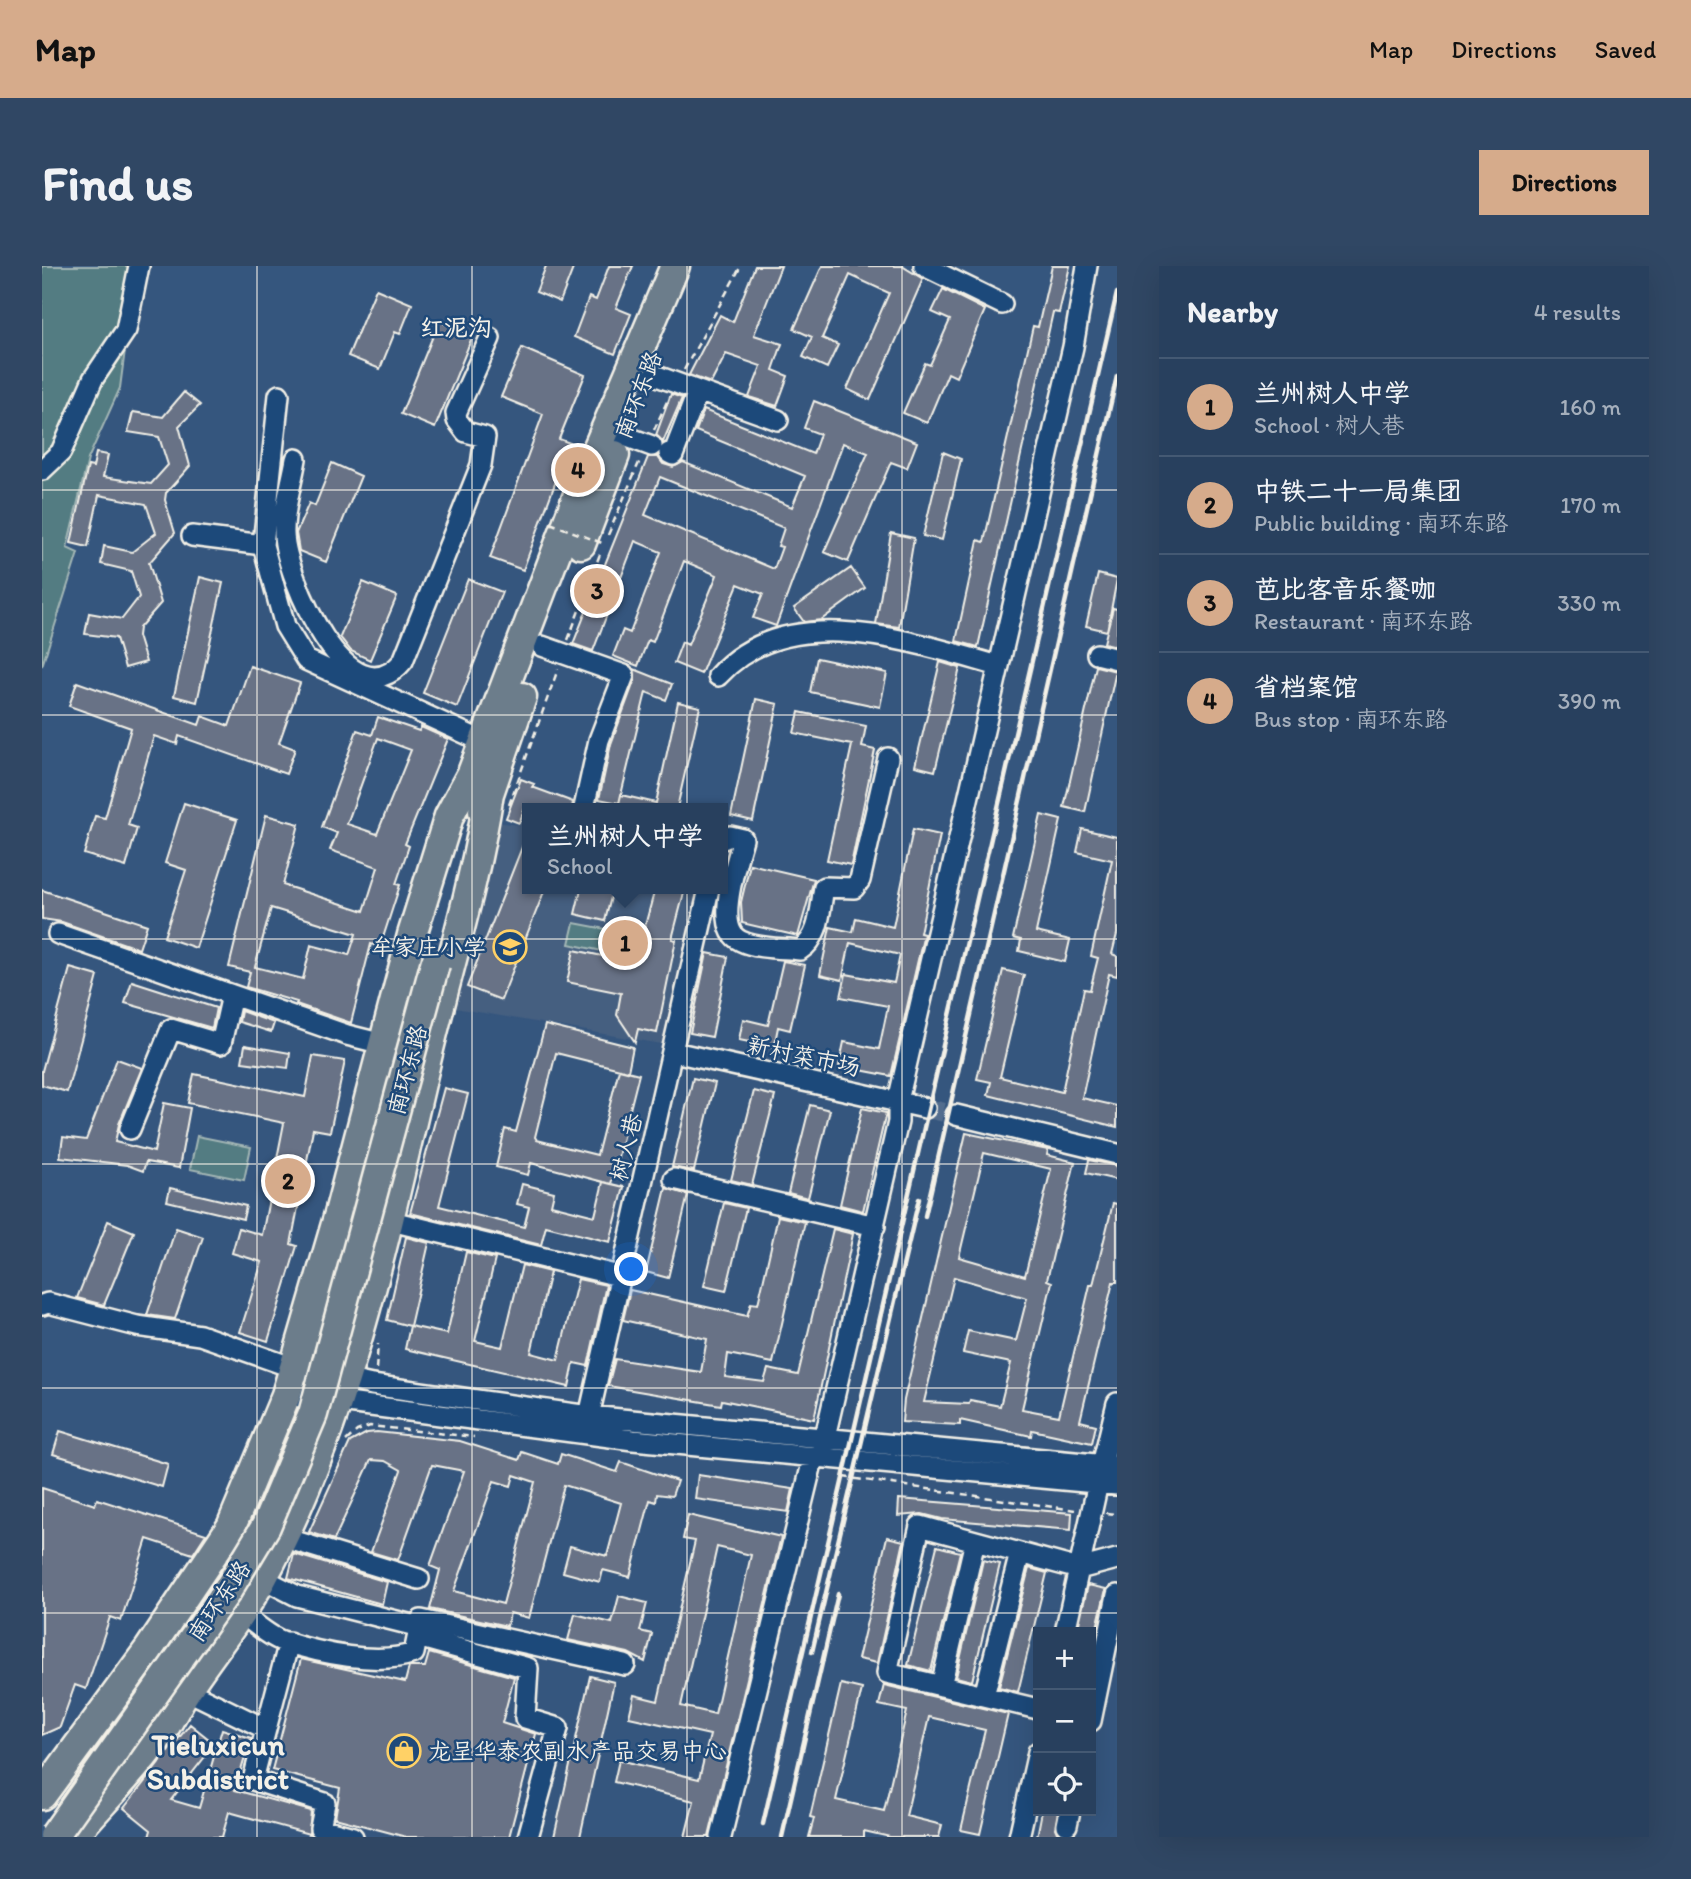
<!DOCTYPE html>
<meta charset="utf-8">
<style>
:root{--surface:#28405e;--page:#304764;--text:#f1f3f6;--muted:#a5afbc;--line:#445973;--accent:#d6ab8b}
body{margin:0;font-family:Itim,"LXGW WenKai TC",sans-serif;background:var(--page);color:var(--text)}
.controls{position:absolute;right:21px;bottom:21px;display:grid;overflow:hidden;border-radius:0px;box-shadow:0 7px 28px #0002}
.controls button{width:63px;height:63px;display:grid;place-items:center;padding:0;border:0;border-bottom:2px solid var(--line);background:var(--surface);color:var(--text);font:35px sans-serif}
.you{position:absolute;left:590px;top:1004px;width:24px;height:24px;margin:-18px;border:5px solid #fff;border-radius:50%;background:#1a73e8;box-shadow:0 0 0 10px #1a73e833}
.badge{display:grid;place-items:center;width:46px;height:46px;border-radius:50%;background:var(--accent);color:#111;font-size:23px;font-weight:700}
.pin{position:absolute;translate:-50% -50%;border:4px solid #fff;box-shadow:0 2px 7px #0006}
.popup{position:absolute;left:480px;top:537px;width:206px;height:91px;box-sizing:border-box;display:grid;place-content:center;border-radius:0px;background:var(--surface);filter:drop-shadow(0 2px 5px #0005);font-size:23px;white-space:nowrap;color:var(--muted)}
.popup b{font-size:26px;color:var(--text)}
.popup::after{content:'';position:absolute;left:50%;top:100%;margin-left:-14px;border:14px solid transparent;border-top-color:var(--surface)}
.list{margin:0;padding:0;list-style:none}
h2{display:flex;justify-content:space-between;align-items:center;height:91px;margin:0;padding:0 28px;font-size:30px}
h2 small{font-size:23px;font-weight:400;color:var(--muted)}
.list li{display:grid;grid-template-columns:46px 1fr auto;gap:21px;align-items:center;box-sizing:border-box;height:98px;padding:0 28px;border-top:2px solid var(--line)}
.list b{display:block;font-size:26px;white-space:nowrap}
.list p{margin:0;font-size:23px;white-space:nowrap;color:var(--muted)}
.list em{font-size:23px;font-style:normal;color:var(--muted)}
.icon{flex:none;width:38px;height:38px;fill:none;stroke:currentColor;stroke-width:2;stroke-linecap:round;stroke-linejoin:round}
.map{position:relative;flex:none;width:1075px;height:1571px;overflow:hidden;border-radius:0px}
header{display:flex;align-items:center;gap:42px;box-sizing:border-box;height:98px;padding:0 35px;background:var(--accent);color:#111}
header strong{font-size:33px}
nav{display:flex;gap:38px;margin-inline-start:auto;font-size:24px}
.intro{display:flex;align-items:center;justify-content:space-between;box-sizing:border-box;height:168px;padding:0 42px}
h1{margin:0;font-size:49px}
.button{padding:18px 32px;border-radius:0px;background:var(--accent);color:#111;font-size:24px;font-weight:700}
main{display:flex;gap:42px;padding:0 42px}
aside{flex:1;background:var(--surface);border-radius:0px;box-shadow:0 7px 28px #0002}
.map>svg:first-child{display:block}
.built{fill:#445e80}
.green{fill:#527b82;stroke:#a3b6b5;stroke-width:2}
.building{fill:#677286;stroke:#f4f1e8;stroke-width:2;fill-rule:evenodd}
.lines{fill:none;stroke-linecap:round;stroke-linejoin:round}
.minor-tunnel{stroke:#526d8e;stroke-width:19;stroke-dasharray:19 10;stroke-linecap:butt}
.minor-casing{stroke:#f4f1e8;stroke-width:24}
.highway-casing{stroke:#f4f1e8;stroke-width:33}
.path{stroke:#f4f1e8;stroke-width:2.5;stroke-dasharray:7 5;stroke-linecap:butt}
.minor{stroke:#1f4a7a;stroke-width:19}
.highway{stroke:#6c7d8b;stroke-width:28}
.rail{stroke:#f4f1e8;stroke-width:4.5}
.highway-bridge-casing{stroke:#f4f1e8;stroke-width:33;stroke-linecap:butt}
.path-bridge{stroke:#f4f1e8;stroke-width:2.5;stroke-dasharray:7 5;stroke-linecap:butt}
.highway-bridge{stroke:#6c7d8b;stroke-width:28}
.grid{fill:none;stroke:#f4f1e8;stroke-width:2;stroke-opacity:0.55}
.labels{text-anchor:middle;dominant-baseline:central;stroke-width:5;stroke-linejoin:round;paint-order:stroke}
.street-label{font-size:23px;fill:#f4f1e8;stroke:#1f4a7a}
.poi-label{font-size:23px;fill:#f4f1e8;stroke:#1f4a7a;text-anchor:end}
.neighbourhood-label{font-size:24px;font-weight:bold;fill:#f4f1e8;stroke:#1f4a7a}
.district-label{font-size:30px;font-weight:bold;fill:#f4f1e8;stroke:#1f4a7a}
</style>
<header>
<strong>Map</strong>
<nav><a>Map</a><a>Directions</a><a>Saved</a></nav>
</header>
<div class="intro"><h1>Find us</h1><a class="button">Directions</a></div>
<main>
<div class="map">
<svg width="1075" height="1571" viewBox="0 0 1075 1571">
<rect width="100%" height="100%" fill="#35567e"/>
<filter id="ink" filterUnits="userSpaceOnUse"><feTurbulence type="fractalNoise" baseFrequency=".0143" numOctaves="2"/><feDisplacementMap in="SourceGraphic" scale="14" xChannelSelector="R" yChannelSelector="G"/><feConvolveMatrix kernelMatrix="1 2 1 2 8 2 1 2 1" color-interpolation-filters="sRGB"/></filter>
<g filter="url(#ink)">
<path class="built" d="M481 553 485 554V623H658L625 779 401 740 454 556 477 559Z"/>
<path class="green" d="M0 0H94L78 122 46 193 25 282 36 287 0 400Z
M532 657 569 664 565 686 527 678Z
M155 870 209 881 202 914 148 903Z"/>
<path class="building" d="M504 0H532L518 36 494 26Z
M567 0H591L574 42 589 48 573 88 532 71 547 31 554 34Z
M713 0H739L712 69 740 78 731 104 746 110 735 140 707 131 719 100 684 88 669 117 647 109 678 49 691 56Z
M780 0H860L881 13 828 134 805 123 847 27 808 9 780 72 796 79 785 102 761 91 770 71 752 63Z
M1010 0H1028L1017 47 1011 46 936 381 914 375 936 274 942 276 991 60 996 61Z
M334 23 370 38 358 68 353 66 338 103 306 90Z
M901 23 943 44 914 111 906 107 885 157 861 147 883 97 888 99 908 54 890 46Z
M397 55 431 69 393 162 359 148Z
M480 82 543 109 517 173 528 177 481 304 448 292 501 148 459 131Z
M142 126 158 139 137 160 148 200 124 227 123 234 133 267 107 297 119 337 97 362 96 370 104 396 83 402 74 372 43 368 47 347 80 353 97 331 89 305 59 298 62 280 90 286 114 267 104 238 57 229 46 281 29 277 46 200 51 201 54 187 66 189 61 211 109 218 126 199 117 171 86 166 91 146 121 151Z
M629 128 640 132 621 176 614 169Z
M772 135 875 176 865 202 849 196 806 296 782 286 826 187 801 177 734 360 711 352 721 328 696 318 659 408 632 397 640 376 646 379 675 309 642 295 611 376 606 374 596 400 571 390 581 364 588 367 619 286 593 275 551 385 531 378 606 191H616L621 198 631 201 641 196 750 241 763 210 654 165 662 144 771 188 778 168 762 162ZM618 211 742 262 736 280 740 281 732 303 603 249Z
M901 186 919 193 900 274 881 270Z
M290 197 319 210 284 296 257 285 254 267 267 237 273 240Z
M849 267 872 272 857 361 834 358Z
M809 302 823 322 779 354 762 356 752 342Z
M1056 308 1075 313 1065 365 1071 342 1075 343V380L1062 377 1065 365 1044 360Z
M158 311 181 317 155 436 132 430Z
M426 313 460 326 415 441 381 427Z
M321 316 355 330 328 394 309 385 298 371Z
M775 392 845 407 838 441 768 426Z
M898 396 918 402 893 505 873 500Z
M208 400 258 417 237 477 253 483 244 508 137 470 135 478 112 470 86 559 95 562 84 601 42 588 53 550 63 552 89 462 27 440 35 416 157 459 160 450 187 460Z
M1054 400 1074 405 1043 546 1022 541Z
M592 403 630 418 624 434 604 426 577 537 557 533 569 478 593 413Z
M714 433 736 438 711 555 689 550Z
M636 436 658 441 635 542H576L579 529 614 537Z
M757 446 824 460 820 481 833 484 809 599 785 594 810 479 752 467Z
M336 451 377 465 379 461 406 473 363 578 367 580 354 618 358 619 338 681 329 678 309 757 254 738 255 736 204 721 208 706 187 701 224 549 257 558 241 619 322 645 336 601 288 584 295 567 280 561 315 464 330 469ZM336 472 369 484 335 568 305 558ZM229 642 314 668 307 689 269 679 261 713 213 701Z
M479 513 492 518 490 521 531 536 530 542H483L477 557 464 552Z
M142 537 195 554 154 682 122 671 144 604 123 597Z
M999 549 1019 554 994 666 1028 674 1023 696 977 685 979 674 971 672Z
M871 563 898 569 878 667 882 668 849 810 797 800 802 776 837 783 846 740 799 731 804 708 852 717 858 689 808 677 800 714 778 709 788 661 811 666 814 652 851 661Z
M1040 563 1075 571V668L1070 688 1075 690V710L1067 708 1040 832 1075 840V861L946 829 949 816 935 813 961 704 982 709 958 811 1020 826 1042 723 1048 724 1056 692 1049 690 1070 594 1035 586Z
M484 571 485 623H503L459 734 425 721Z
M708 598 772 613 756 670 700 657 699 636Z
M539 623H571L563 655 533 648Z
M613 623H643L630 673 634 674 615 767 596 763 593 776 575 749 579 727 525 716 532 684 589 696 595 666 601 667Z
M0 624 105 659 97 683 20 656 0 653Z
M665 687 686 691 670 771 648 767Z
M741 695 763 699 748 764 736 761 732 781 697 774 701 753 726 759Z
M28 702 56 710 25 826 0 819V805Z
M90 715 174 742 170 762 83 737Z
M199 745 232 757 229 766 197 756Z
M503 759 591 781 586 805 514 787 493 871 495 874 555 889 577 803 597 808 569 918 489 897 486 909 454 901 463 863 474 866Z
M203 779 248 787 246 802 200 796Z
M271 790 303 795 288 866 271 863 249 978 255 980 226 1075 198 1066 220 996 190 987 197 962 220 969 242 857 146 837 152 808 263 831Z
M75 793 100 802 77 858 73 876 112 886 122 837 148 842 137 902 104 896 101 905 85 899 18 891 21 871 44 874Z
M651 812 673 817 652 905 630 901Z
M402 822 426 828 397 940 482 961 487 941 475 938 480 918 512 926 509 939 553 950 561 916 582 921 568 976 504 960 499 979 368 947Z
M712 825 733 830 710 919 689 914Z
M768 839 788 844 766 932 746 927Z
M820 842 844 847 821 945 798 939Z
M924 867 1006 884 1005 889 1033 896 1005 1014 1010 1016 980 1143 1017 1150 1048 1019H1051L1071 937 1075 938V1016H1071L1038 1155 1054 1159 1050 1177 990 1164 989 1170 918 1154V1159L860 1156 862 1134ZM942 887 1009 903 983 1010 917 991ZM912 1011 985 1032 974 1075 926 1065 921 1087 969 1097 958 1140 928 1134 927 1138 882 1136Z
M1047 894 1075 900V914L1044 907Z
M128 922 204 940 201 953 125 935Z
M624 922 646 929 626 1012 604 1006Z
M682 937 704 942 684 1025 662 1020Z
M736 950 763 956 731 1097 686 1088 683 1111 722 1116 726 1103 756 1109 791 963 811 968 772 1153 680 1134 679 1139 566 1120 573 1093 659 1106 665 1073 581 1054 588 1024 705 1050 709 1037 716 1038Z
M66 955 92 966 62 1039 35 1032Z
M134 962 161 971 133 1053 105 1049Z
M364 971 387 977 368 1060 345 1054Z
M424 986 453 993 433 1075 460 1081 480 999 508 1006 489 1087 516 1094 536 1013 564 1019 546 1100 532 1097 527 1121 363 1083 368 1060 405 1068Z
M18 1165 126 1198 120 1221 11 1188Z
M335 1166 418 1175 477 1194 480 1186 516 1198 519 1188 575 1206 579 1196 635 1215 630 1230 615 1228 614 1236 608 1234 588 1311 561 1304 558 1316 521 1306 528 1280 565 1290 579 1237 522 1219 487 1352 468 1347 465 1360 388 1343 398 1304 388 1300 422 1205 390 1199 356 1294 329 1286 359 1204 343 1195 329 1194 292 1274 267 1266 308 1176 325 1167ZM472 1209 493 1216 461 1338 412 1325 452 1215 469 1220Z
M656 1209 751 1223 746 1246 653 1233Z
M0 1222 53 1239 55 1233 164 1268 151 1288 105 1273 79 1355 68 1351 44 1423 33 1419 18 1461 0 1469Z
M857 1233 1030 1247 1029 1264 900 1253 880 1248 856 1250Z
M646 1249 739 1271 667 1571H643L652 1535 572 1516 577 1494 657 1513 668 1469 587 1451 592 1429 616 1435 653 1275 641 1273ZM675 1281 709 1289 673 1448 639 1440Z
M845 1271 862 1275 835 1397 816 1393Z
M895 1280 918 1286 889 1405 866 1399Z
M252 1288 345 1316 340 1338 246 1312Z
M941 1294 958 1298 930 1415 914 1411Z
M987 1302 1005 1307 976 1426 957 1421Z
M1046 1319 1064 1323 1054 1366H1035Z
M577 1330 605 1337 598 1365 610 1368 603 1396 586 1387 526 1374 533 1348 570 1357Z
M387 1387 472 1411 460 1457 494 1468 467 1571H364L293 1552 298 1522 230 1504 259 1393 363 1416 367 1401H383Z
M548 1410 572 1416 538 1571H512Z
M799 1418 820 1423 794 1534 842 1545 865 1445 837 1439 842 1419 966 1448 938 1568 919 1564 943 1464 887 1451 864 1550 900 1559 897 1571H848L822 1565V1571H767L772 1552 768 1551Z
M148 1458 173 1478 129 1534 157 1542 180 1463 209 1472 193 1524 269 1545 267 1568 187 1546 180 1571H107L109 1564 82 1542Z
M1000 1545H1016L1013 1562 1017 1571H995Z"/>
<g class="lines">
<path class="minor-tunnel" d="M883 842 914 849"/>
<defs>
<path id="minor" d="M882 0 960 38
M604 106 736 154
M237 129 221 279 243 360 264 394 442 476
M580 169 610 180
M627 187 631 189 656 125
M254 193C250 217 241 244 242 268 243 309 308 460 361 395L439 199 443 171 424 166 415 154 414 147 448 72
M0 204 19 186 51 113 84 64 97 0
M150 270 221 279
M500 380 582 409 557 474 542 542
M1055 388 1075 393
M676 410C746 332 870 376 957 400
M681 573 688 570 701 573C695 595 671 663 699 675 715 683 741 682 758 684 778 672 778 643 782 621L812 622 818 614 846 492
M16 668 305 769 341 778
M632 786 883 842
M914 849 1075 888
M88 863 129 763 179 778 190 729
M632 913 833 960
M345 954 577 1010
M0 1039 6 1037 95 1060 158 1069 252 1102 330 1119 547 1150 1075 1200
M244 1129 591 1174 1075 1219
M547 1150 667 623
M782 1175 856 856V835L1031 81 1045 0
M1060 1199 1075 1137
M240 1271 377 1313
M220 1312 255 1330 378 1361
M199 1347C211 1356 226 1370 240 1375 277 1387 336 1400 372 1387L379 1354 583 1399
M1023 1366 1056 1217
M376 1371 486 1402 483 1452 516 1462 486 1571
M899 1420 933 1275
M144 1424 224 1463 247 1376
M942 1430 978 1287
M996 1443 845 1407 878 1260 1037 1303 1075 1293
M1049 1455 1075 1329
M224 1463 211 1514 283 1537 278 1562 311 1571
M1025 1559 1028 1545
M679 1571 772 1189
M977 1571 996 1486"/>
<path id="highway" d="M539 278 573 189
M441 545 480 431
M0 1529 107 1383 189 1261 244 1129 296 951 370 669 407 550 430 507 539 221 633 0
M30 1571C61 1535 97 1500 123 1461 132 1447 139 1431 149 1417 173 1381 199 1351 220 1313 306 1154 342 974 383 800 404 709 433 619 447 527"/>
</defs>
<use href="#minor" class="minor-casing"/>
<use href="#highway" class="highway-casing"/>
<path class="path" d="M642 104 699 0
M612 164 627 131
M566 269 599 192
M526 374 558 288
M467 539 516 403
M334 1103 336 1078
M304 1175 315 1165 328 1160 432 1171
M801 1211 1033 1244
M1064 1247 1075 1248"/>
<use href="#minor" class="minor"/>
<use href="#highway" class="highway"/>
<path class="rail" d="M883 950 1075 110
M770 1386 877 933
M721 1558 1075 27
M740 1571 796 1328"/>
<defs>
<path id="highway-bridge" d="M12 1570 185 1325 224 1260 271 1148 393 698"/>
</defs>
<use href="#highway-bridge" class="highway-bridge-casing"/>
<path class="path-bridge" d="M508 257 560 277"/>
<use href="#highway-bridge" class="highway-bridge"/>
</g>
</g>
<path class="grid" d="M215 0V1571M430 0V1571M645 0V1571M860 0V1571M0 224H1075M0 449H1075M0 673H1075M0 898H1075M0 1122H1075M0 1347H1075"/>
<defs>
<symbol id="school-ring" viewBox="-11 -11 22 22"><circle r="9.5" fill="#1f4a7a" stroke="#ffd166" stroke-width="1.5"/><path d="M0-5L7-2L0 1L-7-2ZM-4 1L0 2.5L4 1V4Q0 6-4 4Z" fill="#ffd166"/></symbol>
<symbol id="shop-ring" viewBox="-11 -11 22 22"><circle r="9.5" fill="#1f4a7a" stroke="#ffd166" stroke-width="1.5"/><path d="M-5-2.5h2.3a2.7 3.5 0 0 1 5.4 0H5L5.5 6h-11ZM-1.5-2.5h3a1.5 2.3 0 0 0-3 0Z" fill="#ffd166"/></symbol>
</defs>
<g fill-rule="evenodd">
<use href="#school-ring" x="449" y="662" width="38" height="38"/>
<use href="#shop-ring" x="343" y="1466" width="38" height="38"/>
</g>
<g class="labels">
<g class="street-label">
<text transform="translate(596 129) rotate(-69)">南环东路</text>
<text transform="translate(762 790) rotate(12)">新村菜市场</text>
<text transform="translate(365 804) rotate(-75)">南环东路</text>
<text transform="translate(584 881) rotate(-76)">树人巷</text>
<text transform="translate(177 1335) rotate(-56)">南环东路</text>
</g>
<g class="poi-label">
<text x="444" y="681">牟家庄小学</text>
<text x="386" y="1485" text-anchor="start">龙呈华泰农副水产品交易中心</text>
</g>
<g class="neighbourhood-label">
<text x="414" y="61">红泥沟</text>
</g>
<g class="district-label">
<text x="176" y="1478">Tieluxicun<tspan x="176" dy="34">Subdistrict</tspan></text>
</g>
</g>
</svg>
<div class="controls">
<button>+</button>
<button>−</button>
<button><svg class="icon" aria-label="locate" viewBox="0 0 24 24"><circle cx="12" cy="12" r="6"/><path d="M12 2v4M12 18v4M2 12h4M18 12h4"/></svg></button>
</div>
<div class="you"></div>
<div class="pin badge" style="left:583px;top:677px">1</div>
<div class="popup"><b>兰州树人中学</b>School</div>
<div class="pin badge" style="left:246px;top:915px">2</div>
<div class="pin badge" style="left:555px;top:325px">3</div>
<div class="pin badge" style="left:536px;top:204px">4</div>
</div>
<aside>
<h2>Nearby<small>4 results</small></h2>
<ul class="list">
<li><span class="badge">1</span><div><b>兰州树人中学</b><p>School · 树人巷</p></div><em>160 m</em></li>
<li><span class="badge">2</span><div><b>中铁二十一局集团</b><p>Public building · 南环东路</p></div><em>170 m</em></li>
<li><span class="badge">3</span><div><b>芭比客音乐餐咖</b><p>Restaurant · 南环东路</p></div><em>330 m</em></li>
<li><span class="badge">4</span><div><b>省档案馆</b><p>Bus stop · 南环东路</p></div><em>390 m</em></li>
</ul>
</aside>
</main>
